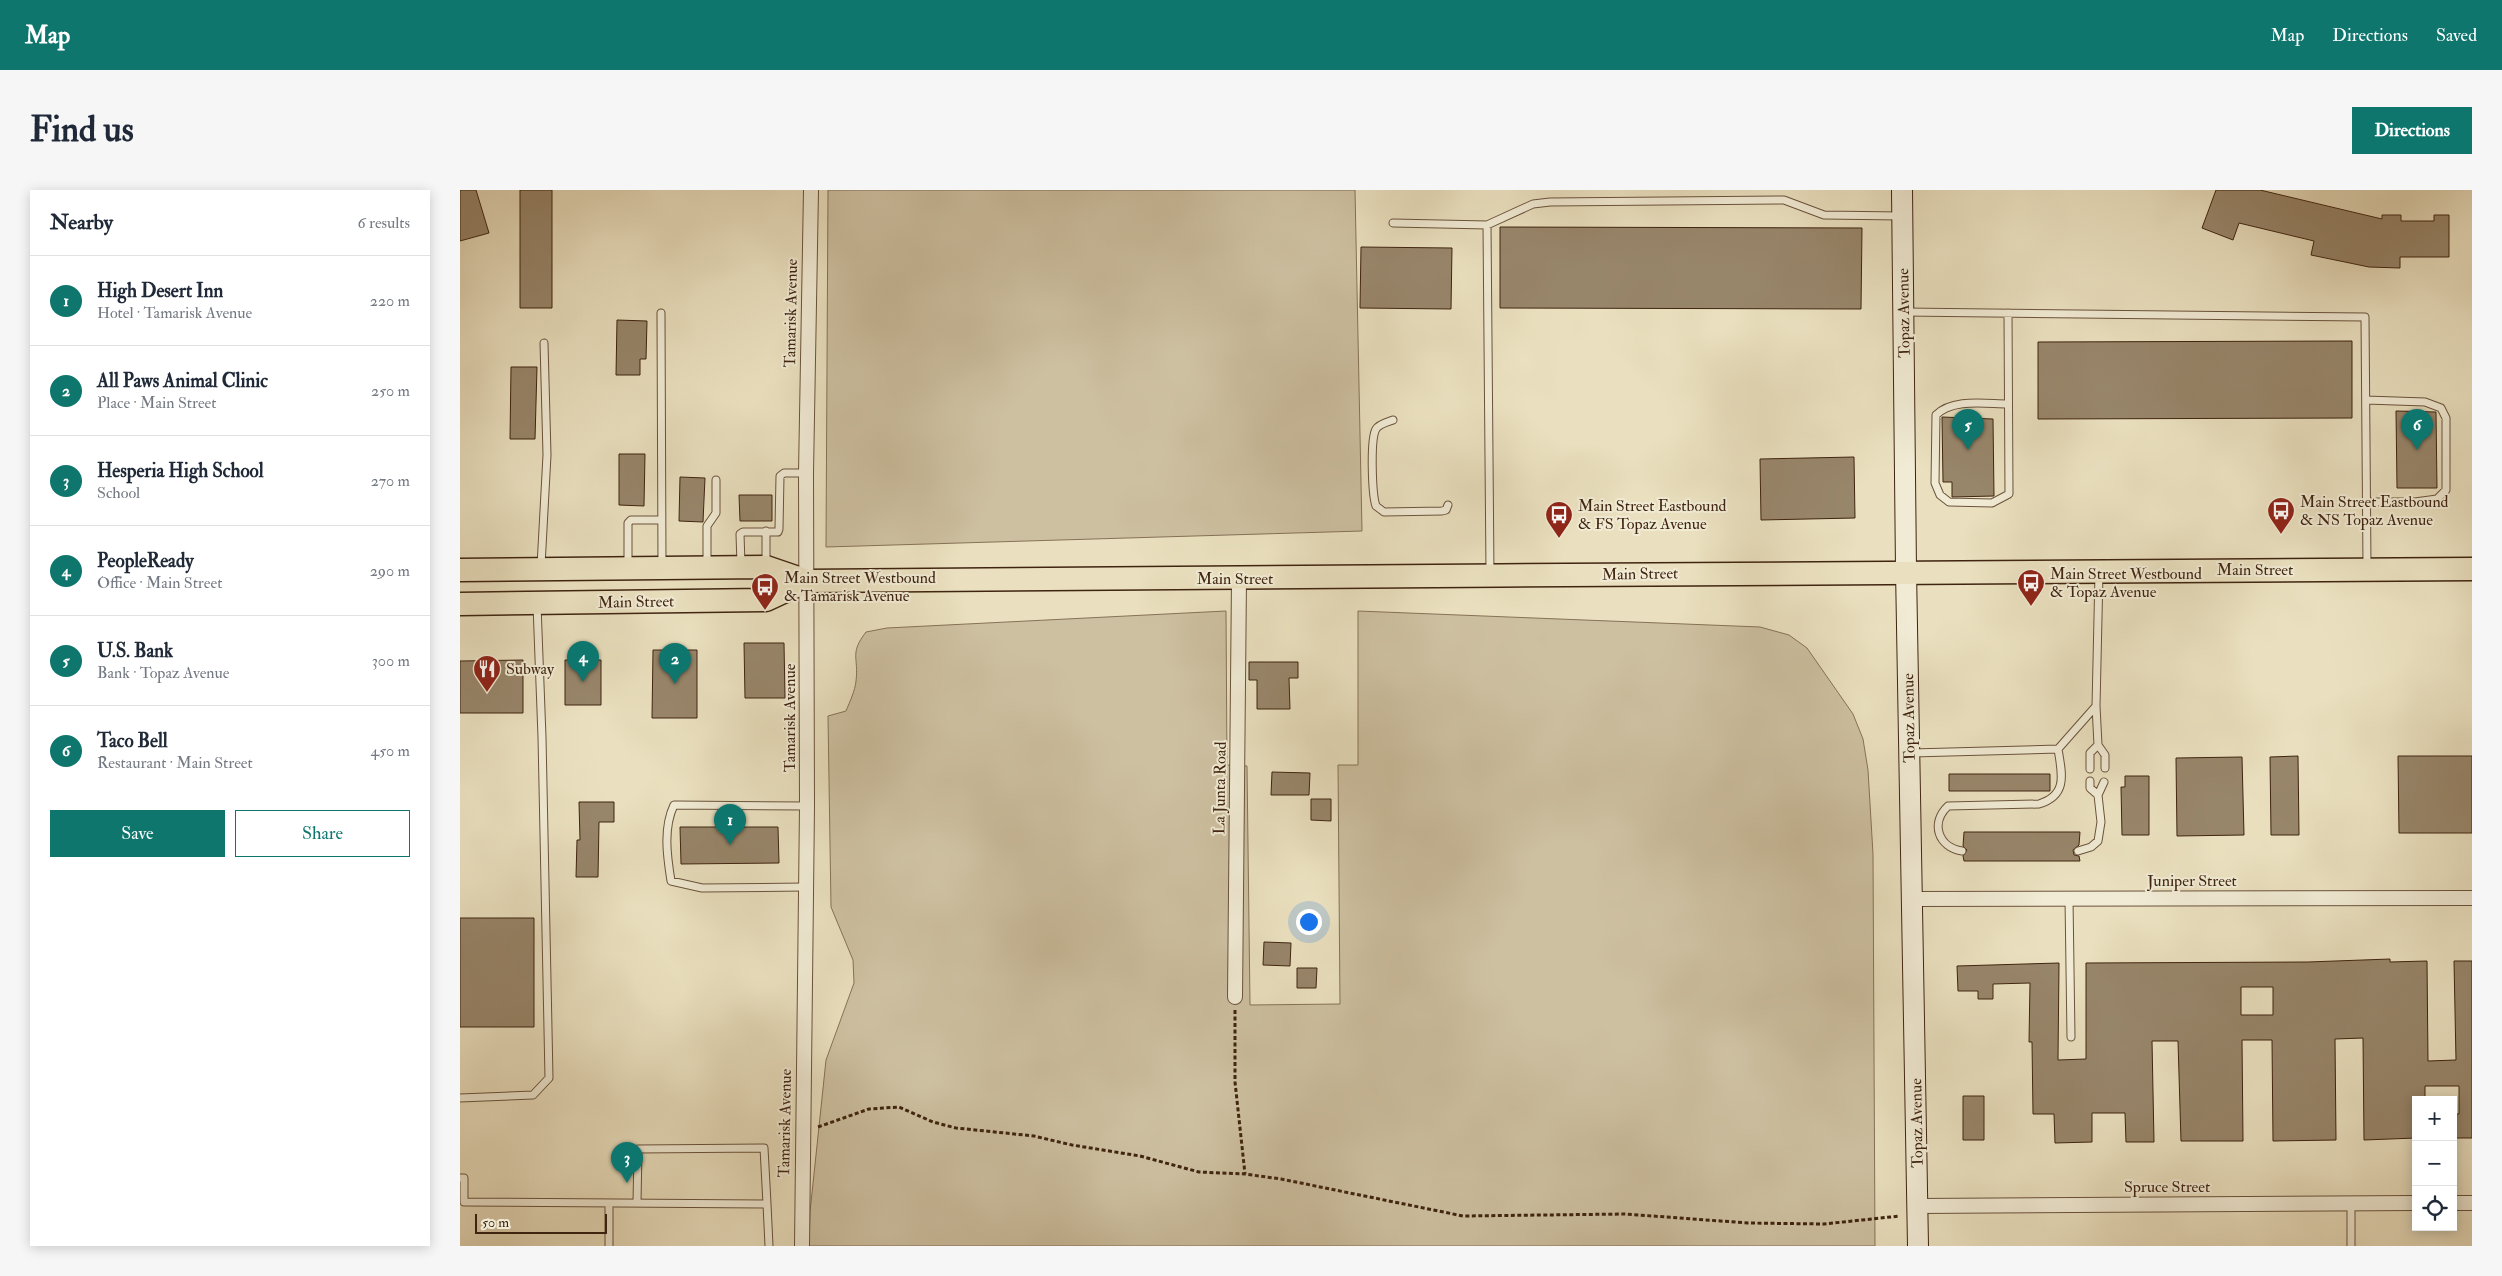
<!DOCTYPE html>
<meta charset="utf-8">
<style>
:root{--surface:#fff;--page:#f6f6f7;--text:#1f2937;--muted:#747a83;--line:#e0e1e3;--accent:#0f766e}
body{margin:0;font-family:"IM FELL Double Pica",serif;background:var(--page);color:var(--text)}
.controls{position:absolute;right:15px;bottom:15px;display:grid;overflow:hidden;border-radius:0px;box-shadow:0 2px 12px #0003}
.controls button{width:45px;height:45px;display:grid;place-items:center;padding:0;border:0;border-bottom:1px solid var(--line);background:var(--surface);color:var(--text);font:25px sans-serif}
.scale{position:absolute;left:15px;bottom:12px;width:132px;box-sizing:border-box;padding-left:5px;border:2px solid #3f2410;border-top:0;font-size:14px;line-height:18px;white-space:nowrap;color:#3f2410;-webkit-text-stroke:4px #f1ebd5;paint-order:stroke}
.you{position:absolute;left:848px;top:731px;width:18px;height:18px;margin:-12px;border:4px solid #fff;border-radius:50%;background:#1a73e8;box-shadow:0 0 0 8px #1a73e833}
.badge{display:grid;place-items:center;width:32px;height:32px;border-radius:50%;background:var(--accent);color:#fff;font-size:16px;font-weight:700}
.pin{position:absolute;translate:-50% -41px;filter:drop-shadow(0 1px 2px #0008)}
.pin::after{content:'';position:absolute;top:26px;width:18px;height:15px;background:inherit;clip-path:polygon(0 0,100% 0,50% 100%)}
.list{margin:0;padding:0;list-style:none}
h2{display:flex;justify-content:space-between;align-items:center;height:65px;margin:0;padding:0 20px;font-size:21px}
h2 small{font-size:16px;font-weight:400;color:var(--muted)}
.list li{display:grid;grid-template-columns:32px 1fr auto;gap:15px;align-items:center;box-sizing:border-box;height:90px;padding:0 20px;border-top:1px solid var(--line)}
.list b{display:block;font-size:19px;white-space:nowrap}
.list p{margin:0;font-size:16px;white-space:nowrap;color:var(--muted)}
.list em{font-size:16px;font-style:normal;color:var(--muted)}
.actions{display:flex;gap:10px;padding:15px 20px}
.actions a{flex:1;padding:11px 0;border:1px solid var(--accent);border-radius:0px;text-align:center;font-size:18px;color:var(--accent)}
.actions .main{background:var(--accent);color:#fff}
.icon{flex:none;width:28px;height:28px;fill:none;stroke:currentColor;stroke-width:2;stroke-linecap:round;stroke-linejoin:round}
.map{position:relative;flex:none;width:2012px;height:1056px;overflow:hidden;border-radius:0px}
header{display:flex;align-items:center;gap:30px;box-sizing:border-box;height:70px;padding:0 25px;background:var(--accent);color:#fff}
header strong{font-size:24px}
nav{display:flex;gap:28px;margin-inline-start:auto;font-size:18px}
.intro{display:flex;align-items:center;justify-content:space-between;box-sizing:border-box;height:120px;padding:0 30px}
h1{margin:0;font-size:35px}
.button{padding:12px 22px;border-radius:0px;background:var(--accent);color:#fff;font-size:18px;font-weight:700}
main{display:flex;gap:30px;padding:0 30px}
aside{flex:1;background:var(--surface);border-radius:0px;box-shadow:0 2px 12px #0003}
.map>svg:first-child{display:block}
.green{fill:#cdc0a1;stroke:#867258}
.building{fill:#98866b;stroke:#3f2410;fill-rule:evenodd}
.lines{fill:none;stroke-linecap:round;stroke-linejoin:round}
.lane-casing{stroke:#6a533c;stroke-width:9}
.street-casing{stroke:#6a533c;stroke-width:16}
.secondary-casing{stroke:#3f2410;stroke-width:22}
.primary-casing{stroke:#3f2410;stroke-width:25}
.path{stroke:#3f2410;stroke-width:3;stroke-dasharray:4 2.5;stroke-linecap:butt}
.lane{stroke:#f1ebd5;stroke-width:7}
.street{stroke:#f1ebd5;stroke-width:14}
.secondary{stroke:#f1ebd5;stroke-width:20}
.primary{stroke:#eae0bf;stroke-width:22}
.labels{text-anchor:middle;dominant-baseline:central;stroke-width:4;stroke-linejoin:round;paint-order:stroke}
.street-label{font-size:16px;fill:#3f2410;stroke:#f1ebd5}
.poi-label{font-size:16px;fill:#3f2410;stroke:#f1ebd5;text-anchor:start}
</style>
<header>
<strong>Map</strong>
<nav><a>Map</a><a>Directions</a><a>Saved</a></nav>
</header>
<div class="intro"><h1>Find us</h1><a class="button">Directions</a></div>
<main>
<aside>
<h2>Nearby<small>6 results</small></h2>
<ul class="list">
<li><span class="badge">1</span><div><b>High Desert Inn</b><p>Hotel · Tamarisk Avenue</p></div><em>220 m</em></li>
<li><span class="badge">2</span><div><b>All Paws Animal Clinic</b><p>Place · Main Street</p></div><em>250 m</em></li>
<li><span class="badge">3</span><div><b>Hesperia High School</b><p>School</p></div><em>270 m</em></li>
<li><span class="badge">4</span><div><b>PeopleReady</b><p>Office · Main Street</p></div><em>290 m</em></li>
<li><span class="badge">5</span><div><b>U.S. Bank</b><p>Bank · Topaz Avenue</p></div><em>300 m</em></li>
<li><span class="badge">6</span><div><b>Taco Bell</b><p>Restaurant · Main Street</p></div><em>450 m</em></li>
</ul>
<div class="actions"><a class="main">Save</a><a>Share</a></div>
</aside>
<div class="map">
<svg width="2012" height="1056" viewBox="0 0 2012 1056">
<rect width="100%" height="100%" fill="#eae0bf"/>
<filter id="stains"><feTurbulence type="fractalNoise" baseFrequency=".004" numOctaves="4"/><feColorMatrix values="0 0 0 0 .2 0 0 0 0 .09 0 0 0 0 .02 0 0 0 .5 -.17"/></filter>
<radialGradient id="worn" r=".72"><stop offset=".6" stop-color="#630" stop-opacity="0"/><stop offset="1" stop-color="#630" stop-opacity=".3"/></radialGradient>
<path class="green" d="M368 0H895L902 341 366 357Z
M766 421 767 575 787 576 790 815 880 814 878 575H898V421L1300 437 1329 445 1347 458 1393 524 1403 549 1408 580 1413 664 1415 1056H349L350 1022 366 870 394 793 393 770 371 717 368 526 386 521C390 511 395 501 396 491 399 467 389 464 406 442L427 438Z"/>
<path class="building" d="M0 0H16L29 43 0 51Z
M60 0H92V118H60Z
M1756 0H1800L1922 29V25H1941V31H1974V25H1989V67H1940V78L1909 77 1851 65 1854 51 1779 33 1773 50 1742 38Z
M1040 37 1402 38 1401 119 1040 118Z
M901 57 992 58 991 119 900 118Z
M157 130 187 131 186 169H180V185H156Z
M1892 151V228L1578 229V152Z
M51 177H77L75 249H50Z
M1936 221 1976 222 1977 298H1937Z
M1482 227 1533 229 1534 306 1492 307V292H1483Z
M159 264H185L184 316 159 315Z
M1394 267 1395 328 1301 330 1300 269Z
M220 287 245 288 243 332 219 331Z
M279 305H312V331H280Z
M284 453H324L325 508H285Z
M193 460H237V528H192Z
M63 470V523H0V471Z
M105 470H141V515H105Z
M789 472H838V488H829L830 519H797V490H789Z
M1838 566 1839 645H1811L1810 567Z
M1938 566H2012V643H1939Z
M1782 567 1784 645 1717 646 1716 568Z
M812 582 850 583 849 605H811Z
M1489 584H1590V601H1489Z
M1665 586H1689V645H1662L1661 597H1665Z
M851 609H871V631L851 630Z
M119 612H154V632H139L138 687H116L117 650H120Z
M220 637H318L319 673 221 674Z
M1504 642H1620L1619 655 1613 660 1614 665 1619 666 1620 671H1504L1503 666 1507 660 1503 656Z
M0 728H74V837H0Z
M804 752 831 753 830 776 803 775Z
M1930 769V772L1967 771 1968 871 1996 870 1994 771H2012V948H1993V924H1999V896H1965V910H1956V948L1904 950 1903 848 1875 849 1876 950 1813 951 1812 850H1782L1783 951H1721L1718 851H1692L1694 952H1666L1665 923H1632V952L1595 953 1594 924H1573L1572 852H1569L1570 793 1533 794V809H1518V801H1498L1497 776 1599 773 1598 870 1626 869V773L1848 772ZM1781 797H1813V825H1781Z
M837 778H857L856 798H837Z
M1503 906H1524V950H1503Z"/>
<g class="lines">
<defs>
<path id="lane" d="M933 33 1027 35 1073 14 1090 12 1324 10 1364 25 1440 26
M1027 35 1030 383
M1444 122 1905 127 1907 377
M201 123 202 375
M1906 210 1965 212 1981 218 1986 228V300L1977 309 1955 312H1907
M1548 214C1526 214 1493 208 1476 225L1475 293 1480 305 1489 312 1532 313 1549 304 1548 123
M933 230C928 232 919 234 916 239 910 249 912 305 916 316L924 322 982 321 986 320 988 315
M306 341V374
M281 374 280 344 283 342H318L319 339 320 286 324 283H346
M168 375V333L171 330H201
M247 375V336L256 323V290
M81 376 87 265 84 153
M1639 383 1636 516 1638 555 1645 565V578
M1452 563 1598 559 1636 516
M1630 579V563L1638 555
M1630 591V598L1638 605
M1502 661C1478 657 1470 633 1488 616L1579 614C1608 605 1602 584 1598 559
M1618 661 1631 657 1638 651 1641 632 1638 605 1644 592
M345 697 242 698 211 691C207 666 203 638 214 615L347 616
M1609 709 1611 847
M0 908 73 905 89 888 82 547 77 415
M0 988H4V1012L307 1014 309 1056
M149 1013V1056
M177 1013 178 959 304 958 307 1014
M1891 1013V1056"/>
<path id="street" d="M1452 709 2012 708
M775 807 779 389
M1993 1013H2012
M1458 1016 1956 1013
M342 1056 347 616 346 283 351 0"/>
<path id="secondary" d="M1442 0 1446 380 1458 1056"/>
<path id="primary" d="M0 380 306 377 347 391C902 388 1457 380 2012 379
M0 414 306 410 347 391"/>
</defs>
<use href="#lane" class="lane-casing"/>
<use href="#street" class="street-casing"/>
<use href="#secondary" class="secondary-casing"/>
<use href="#primary" class="primary-casing"/>
<path class="path" d="M775 820V892L785 984
M358 937 409 919 439 917 473 932 496 938 574 946 612 955 680 966 739 982 785 984 821 989 1003 1026 1165 1024 1288 1033 1364 1034 1440 1026"/>
<use href="#lane" class="lane"/>
<use href="#street" class="street"/>
<use href="#secondary" class="secondary"/>
<use href="#primary" class="primary"/>
</g>
<defs>
<symbol id="bus-pin" viewBox="-11 -11 22 30"><path d="M0 17L-7.5 6A9.5 9.5 0 1 1 7.5 6Z" fill="#8f2418" stroke="#f1ebd5"/><path d="M-5-6H5V4H4V6H2V4H-2V6H-4V4H-5ZM-3.5-4V0h7V-4ZM-3.5 1.2v1.5H-2V1.2ZM2 1.2v1.5H3.5V1.2Z" fill="#fff"/></symbol>
<symbol id="restaurant-pin" viewBox="-11 -11 22 30"><path d="M0 17L-7.5 6A9.5 9.5 0 1 1 7.5 6Z" fill="#8f2418" stroke="#f1ebd5"/><path d="M-5-6h1v4h1v-4h1v4h1v-4h1v5L-1.5 .5V6h-2V.5L-5-1ZM5-6V6H3V1.5H1.5Q1.5-4 5-6Z" fill="#fff"/></symbol>
</defs>
<g fill-rule="evenodd">
<use href="#bus-pin" x="1805" y="305" width="32" height="43"/>
<use href="#bus-pin" x="1083" y="309" width="32" height="43"/>
<use href="#bus-pin" x="1555" y="377" width="32" height="43"/>
<use href="#bus-pin" x="289" y="381" width="32" height="43"/>
<use href="#restaurant-pin" x="11" y="463" width="32" height="43"/>
</g>
<g class="labels">
<g class="street-label">
<text transform="translate(331 123) rotate(-89)">Tamarisk Avenue</text>
<text transform="translate(1444 123) rotate(-91)">Topaz Avenue</text>
<text x="1795" y="380">Main Street</text>
<text transform="translate(1180 384) rotate(-1)">Main Street</text>
<text x="775" y="389">Main Street</text>
<text transform="translate(176 412) rotate(-1)">Main Street</text>
<text transform="translate(330 528) rotate(-90)">Tamarisk Avenue</text>
<text transform="translate(1449 528) rotate(-91)">Topaz Avenue</text>
<text transform="translate(760 598) rotate(-89)">La Junta Road</text>
<text x="1732" y="691">Juniper Street</text>
<text transform="translate(325 933) rotate(-89)">Tamarisk Avenue</text>
<text transform="translate(1457 933) rotate(-91)">Topaz Avenue</text>
<text x="1707" y="997">Spruce Street</text>
</g>
<g class="poi-label">
<text x="1840" y="312">Main Street Eastbound<tspan x="1840" dy="18">&amp; NS Topaz Avenue</tspan></text>
<text x="1118" y="316">Main Street Eastbound<tspan x="1118" dy="18">&amp; FS Topaz Avenue</tspan></text>
<text x="1590" y="384">Main Street Westbound<tspan x="1590" dy="18">&amp; Topaz Avenue</tspan></text>
<text x="324" y="388">Main Street Westbound<tspan x="324" dy="18">&amp; Tamarisk Avenue</tspan></text>
<text x="46" y="479">Subway</text>
</g>
</g>
<rect width="100%" height="100%" filter="url(#stains)"/>
<rect width="100%" height="100%" fill="url(#worn)"/>
</svg>
<div class="controls">
<button>+</button>
<button>−</button>
<button><svg class="icon" aria-label="locate" viewBox="0 0 24 24"><circle cx="12" cy="12" r="6"/><path d="M12 2v4M12 18v4M2 12h4M18 12h4"/></svg></button>
</div>
<div class="scale">50 m</div>
<div class="you"></div>
<div class="pin badge" style="left:270px;top:655px">1</div>
<div class="pin badge" style="left:215px;top:494px">2</div>
<div class="pin badge" style="left:167px;top:993px">3</div>
<div class="pin badge" style="left:123px;top:492px">4</div>
<div class="pin badge" style="left:1508px;top:260px">5</div>
<div class="pin badge" style="left:1957px;top:260px">6</div>
</div>
</main>
